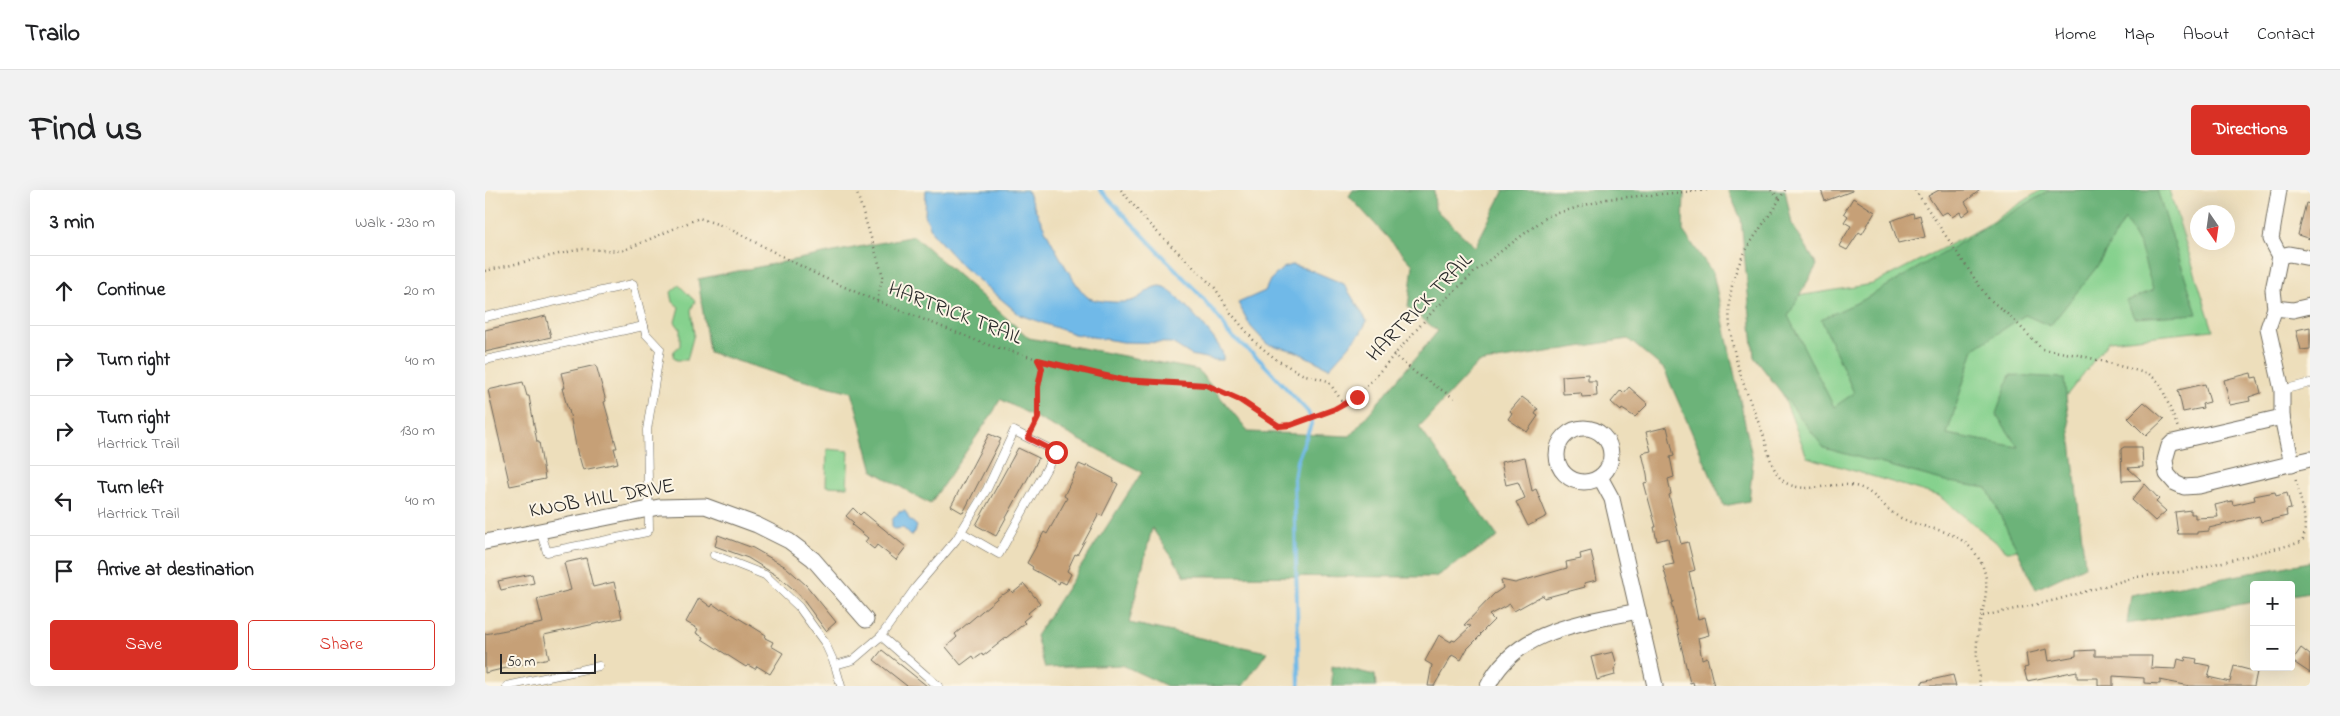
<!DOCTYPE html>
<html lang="en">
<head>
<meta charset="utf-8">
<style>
	:root { --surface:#fff; --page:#f2f2f2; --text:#202124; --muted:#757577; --line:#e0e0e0; --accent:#d93025 }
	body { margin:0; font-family:"Indie Flower",sans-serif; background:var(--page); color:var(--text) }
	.controls { position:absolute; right:15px; bottom:15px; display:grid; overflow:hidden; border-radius:5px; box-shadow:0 5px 20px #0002 }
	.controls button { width:45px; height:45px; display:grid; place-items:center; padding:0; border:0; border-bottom:1px solid var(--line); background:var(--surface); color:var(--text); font:25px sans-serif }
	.compass { position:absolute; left:1705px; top:15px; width:45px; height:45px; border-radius:50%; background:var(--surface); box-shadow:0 5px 20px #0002; rotate:167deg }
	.scale { position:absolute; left:15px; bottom:12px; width:96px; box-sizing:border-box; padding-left:5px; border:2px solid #2b2b2b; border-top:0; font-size:14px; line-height:18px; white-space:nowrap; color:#2b2b2b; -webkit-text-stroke:4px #fcf5e5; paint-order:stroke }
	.stop { position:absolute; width:15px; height:15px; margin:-11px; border:4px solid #d93025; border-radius:50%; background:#fff }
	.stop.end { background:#d93025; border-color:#fff; box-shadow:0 1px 5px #0008 }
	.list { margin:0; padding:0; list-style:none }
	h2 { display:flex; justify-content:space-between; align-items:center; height:65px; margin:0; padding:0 20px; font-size:21px }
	h2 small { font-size:16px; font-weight:400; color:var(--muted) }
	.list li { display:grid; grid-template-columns:32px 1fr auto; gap:15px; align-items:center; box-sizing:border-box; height:70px; padding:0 20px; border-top:1px solid var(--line) }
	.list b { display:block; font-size:19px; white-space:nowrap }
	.list p { margin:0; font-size:16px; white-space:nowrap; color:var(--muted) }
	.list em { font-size:16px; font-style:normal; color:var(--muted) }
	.actions { display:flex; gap:10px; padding:15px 20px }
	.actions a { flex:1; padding:11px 0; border:1px solid var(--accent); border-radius:5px; text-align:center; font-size:18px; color:var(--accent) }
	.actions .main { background:var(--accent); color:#fff }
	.icon { flex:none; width:28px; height:28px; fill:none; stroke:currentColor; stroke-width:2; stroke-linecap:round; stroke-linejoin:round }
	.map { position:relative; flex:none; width:1825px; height:496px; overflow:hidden; border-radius:5px }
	header { display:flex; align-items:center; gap:30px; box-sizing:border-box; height:70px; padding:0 25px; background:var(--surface); border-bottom:1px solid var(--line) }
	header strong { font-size:24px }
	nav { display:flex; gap:28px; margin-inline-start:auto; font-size:18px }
	.intro { display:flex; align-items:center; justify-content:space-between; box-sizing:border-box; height:120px; padding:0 30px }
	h1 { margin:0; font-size:35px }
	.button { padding:12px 22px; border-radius:5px; background:var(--accent); color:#fff; font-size:18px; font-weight:700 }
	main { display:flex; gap:30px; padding:0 30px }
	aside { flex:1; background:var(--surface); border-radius:5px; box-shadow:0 5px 20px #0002 }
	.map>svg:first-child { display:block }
	.green { fill:#86d18e; stroke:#587e5c }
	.forest { fill:#6cb379; stroke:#4c6f52 }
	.water { fill:#6fb9e8; stroke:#4d728a }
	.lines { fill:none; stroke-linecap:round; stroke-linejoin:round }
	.stream { stroke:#6fb9e8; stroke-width:4 }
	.building { fill:#c6a077 }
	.lane-casing { stroke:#6f6a5d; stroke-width:9 }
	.street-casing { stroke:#6f6a5d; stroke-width:17 }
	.path { stroke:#6f6a5d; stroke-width:2.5; stroke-dasharray:1 4; stroke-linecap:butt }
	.lane { stroke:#fff; stroke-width:8 }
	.street { stroke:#fff; stroke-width:15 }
	.route { stroke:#d93025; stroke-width:6 }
	.labels { text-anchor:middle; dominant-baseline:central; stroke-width:4; stroke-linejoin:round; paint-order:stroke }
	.street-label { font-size:21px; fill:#2b2b2b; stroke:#fcf5e5 }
</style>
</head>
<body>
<header>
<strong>Trailo</strong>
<nav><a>Home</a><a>Map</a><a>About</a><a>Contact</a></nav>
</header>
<div class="intro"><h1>Find us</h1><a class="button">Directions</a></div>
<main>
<aside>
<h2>3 min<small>Walk · 230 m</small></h2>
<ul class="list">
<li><svg class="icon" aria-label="ahead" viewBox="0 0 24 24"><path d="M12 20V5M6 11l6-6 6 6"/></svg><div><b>Continue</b></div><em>20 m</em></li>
<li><svg class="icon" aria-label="right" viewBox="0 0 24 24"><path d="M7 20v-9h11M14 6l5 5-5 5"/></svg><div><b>Turn right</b></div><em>40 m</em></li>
<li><svg class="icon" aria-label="right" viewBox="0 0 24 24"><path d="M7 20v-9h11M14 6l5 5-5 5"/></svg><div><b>Turn right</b><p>Hartrick Trail</p></div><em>130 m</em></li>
<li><svg class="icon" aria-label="left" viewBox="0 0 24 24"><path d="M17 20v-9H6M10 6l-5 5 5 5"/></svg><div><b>Turn left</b><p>Hartrick Trail</p></div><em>40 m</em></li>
<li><svg class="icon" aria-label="arrive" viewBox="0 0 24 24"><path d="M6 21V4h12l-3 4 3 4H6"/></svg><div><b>Arrive at destination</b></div></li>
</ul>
<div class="actions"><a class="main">Save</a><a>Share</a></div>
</aside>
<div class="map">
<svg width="1825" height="496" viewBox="0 0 1825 496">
	<rect width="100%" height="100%" fill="#fcf5e5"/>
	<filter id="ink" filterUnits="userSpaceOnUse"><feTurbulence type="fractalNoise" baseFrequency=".02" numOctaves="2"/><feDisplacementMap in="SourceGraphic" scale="10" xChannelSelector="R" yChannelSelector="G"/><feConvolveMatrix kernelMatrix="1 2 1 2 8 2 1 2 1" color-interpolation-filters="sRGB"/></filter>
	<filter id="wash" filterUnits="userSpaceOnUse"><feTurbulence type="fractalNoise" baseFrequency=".0096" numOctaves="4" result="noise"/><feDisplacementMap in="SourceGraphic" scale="20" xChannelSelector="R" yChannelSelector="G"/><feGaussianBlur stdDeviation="1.12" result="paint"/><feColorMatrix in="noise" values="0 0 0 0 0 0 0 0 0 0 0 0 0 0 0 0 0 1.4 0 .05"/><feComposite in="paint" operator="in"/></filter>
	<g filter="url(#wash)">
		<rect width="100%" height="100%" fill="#eddebb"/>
		<g class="green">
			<polygon points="1556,0 1684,0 1728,140 1624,151 1578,210 1597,354 1522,361 1454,306 1322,267 1263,114 1388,94 1499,37"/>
			<polygon points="194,95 210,111 206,120 209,144 202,170 191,170 188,166 189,161 195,156 195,139 190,132 194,117 188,112 186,102"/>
			<polygon points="342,259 364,261 362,297 341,296"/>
		</g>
		<g class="forest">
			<polygon points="868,0 949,0 950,19 990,57 1019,0 1199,0 1198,41 1228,83 1268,271 1264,311 1239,316 1179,179 1143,149 993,173 934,237 1013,347 950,387 700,386 667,338 644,433 782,462 758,496 682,496 637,475 560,478 551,446 657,282 515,209 509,221 445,314 388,281 367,202 299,186 224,162 213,89 429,46 544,148 713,180 764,242 865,246 953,141 923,118 928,75 864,6"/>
			<polygon points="1243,0 1300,0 1307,34 1332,75 1303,126 1349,217 1369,203 1336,129 1378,110 1565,0 1672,0 1712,124 1649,128 1642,111 1668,100 1655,56 1640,29 1611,78 1565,136 1540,125 1489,159 1462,244 1533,257 1511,224 1525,185 1579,188 1600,376 1551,399 1502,298 1464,292 1339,258 1269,167 1256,29"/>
			<polygon points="1825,372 1825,402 1806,405 1806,395 1769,395 1769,412 1642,434 1646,405"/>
			<polygon points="847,475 890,485 891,496 847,496"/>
		</g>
		<g class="water">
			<path d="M441 0H542C548 18 590 101 604 108 613 112 641 114 649 110 659 106 664 96 676 96 687 97 733 150 737 162 738 165 738 167 738 170H730L706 165 687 153 638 152 589 144 535 125 478 77 448 44 440 25Z"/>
			<polygon points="807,75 823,79 859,94 882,131 875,144 844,178 810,161 782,154 766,137 753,113 780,101 785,90 798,78"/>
			<polygon points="420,321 424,329 432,336 430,342 426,346 418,338 409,339 407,337 407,330 414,322"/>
		</g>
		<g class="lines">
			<polyline class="stream" points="615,0 714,104 738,133 743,143 775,170 823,222 827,232 812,271 809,289 814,496"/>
		</g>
		<g id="blocks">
			<g class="building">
				<polygon points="1336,0 1367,0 1367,1 1340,11"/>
				<polygon points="1454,0 1495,0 1480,12 1485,20 1477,26 1475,22 1467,27 1462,22 1456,25 1443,6"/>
				<polygon points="1368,8 1390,22 1377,44 1374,42 1362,60 1354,56 1366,36 1359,32 1363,26 1359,23"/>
				<polygon points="1821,13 1825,14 1825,49 1813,45"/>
				<polygon points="1428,23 1429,27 1435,25 1440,47 1413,53 1406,31"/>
				<polygon points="61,126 66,147 0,162 0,140"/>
				<polygon points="1825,137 1825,159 1816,160 1811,140"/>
				<polygon points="111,175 121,211 119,212 132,258 129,258 133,273 98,280 94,266 93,266 84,220 83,220 77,198 80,198 76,183"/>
				<polygon points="1766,183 1767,188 1772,187 1776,203 1764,207 1765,211 1745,215 1739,190"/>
				<polygon points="1103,184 1103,191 1111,191 1112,206 1097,207 1096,203 1078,204 1077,186"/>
				<polygon points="38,192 42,206 44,206 52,252 54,252 60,289 25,296 3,200"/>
				<polygon points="1720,194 1725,212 1717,214 1718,218 1698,222 1693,200"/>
				<polygon points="1144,197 1163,214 1150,227 1137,219 1136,221 1126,212 1136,200 1139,203"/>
				<polygon points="1037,207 1053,219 1050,224 1053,226 1042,242 1023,229 1027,223 1025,221"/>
				<polygon points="1659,212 1679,229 1661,246 1643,228"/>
				<polygon points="1182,237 1189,266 1185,267 1189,287 1183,289 1186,304 1184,305 1196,354 1203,352 1210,380 1204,382 1210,409 1209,409 1213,429 1220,427 1224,445 1213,448 1217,469 1222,467 1229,496 1209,496 1208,492 1205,493 1186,413 1188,412 1178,376 1189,374 1183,348 1172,351 1169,337 1171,337 1159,293 1163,292 1162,284 1157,263 1166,261 1161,242"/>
				<polygon points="504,244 516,249 478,323 466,316"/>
				<polygon points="1639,257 1657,257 1658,277 1643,278 1656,290 1637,291 1636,259"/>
				<polygon points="533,258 554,268 511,346 491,335"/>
				<polygon points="1040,267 1047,301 1051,299 1062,326 1043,336 1031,312 1040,308 1033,292 1021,295 1016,272"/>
				<polygon points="594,274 601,277 602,275 629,289 628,291 633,294 617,326 614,324 592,365 590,364 582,381 586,384 581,394 575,391 574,394 547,379 548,377 542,373 559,342 562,344 582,308 579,306"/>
				<polygon points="1660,294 1674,309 1671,312 1681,321 1670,331 1647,310"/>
				<polygon points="1790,302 1791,306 1802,303 1806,319 1801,320 1802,326 1776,332 1774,326 1724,338 1724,341 1712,342 1712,344 1693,344 1690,322 1706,320 1706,324 1710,324 1710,328 1733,327 1730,315 1747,311 1748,315 1770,310 1769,306"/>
				<polygon points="368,318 375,325 378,322 421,357 411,370 392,355 389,359 380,352 383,348 367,335 369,333 361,326"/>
				<polygon points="233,345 268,358 301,377 321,395 351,432 341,441 313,403 294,387 263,368 230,356"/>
				<polygon points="1106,361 1112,390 1099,393 1100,397 1059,408 1058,405 1029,421 1025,414 1004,425 1009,430 995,444 996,445 982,459 976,470 967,465 949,496 943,496 947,475 940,471 954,445 966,452 967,450 970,451 986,436 979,435 1009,404 1018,398 1016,390 1030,393 1082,378 1081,372 1096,369 1095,364"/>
				<polygon points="101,368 108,397 129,392 137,428 59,445 64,468 0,483 0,444 58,433 52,409 86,400 79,373"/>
				<polygon points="47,384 49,393 16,400 13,391"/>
				<polygon points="539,394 555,413 543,423 545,425 538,431 540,433 498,466 497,464 490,469 488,466 476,475 461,457 472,447 470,444 517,404 518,405 525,400 528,403"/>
				<polygon points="214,408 226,417 228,414 235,419 237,418 281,445 280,448 288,452 286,456 298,463 285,484 272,476 270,479 263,475 261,477 217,449 218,447 211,443 213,439 201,432"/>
				<polygon points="1816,458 1825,465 1825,483 1807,471"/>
				<polygon points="1562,459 1564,471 1591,466 1591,461 1610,460 1610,466 1667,466 1666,478 1691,479 1693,469 1700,471 1701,467 1712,469 1711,473 1726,476 1723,487 1745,492 1749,476 1772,482 1769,496 1705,496 1675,490 1675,494 1659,493 1659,488 1628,486 1628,496 1613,496 1613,488 1592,488 1592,481 1542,491 1539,478 1543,477 1541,464"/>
				<polygon points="397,460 442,496 422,496 389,470"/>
				<polygon points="1128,462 1132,475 1129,479 1130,485 1112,490 1106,467"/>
				<polygon points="1468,485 1471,496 1437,496 1437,492"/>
			</g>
		</g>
	</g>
	<g filter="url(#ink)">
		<use href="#blocks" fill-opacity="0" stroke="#6f6a5d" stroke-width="1"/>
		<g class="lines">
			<defs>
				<g id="lane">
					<polyline points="0,127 148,94 161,144 175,159 162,240 164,339 162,342 62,362 55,340"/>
					<polyline points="0,170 159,136"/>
					<polyline points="1797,200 1825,193"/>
					<polyline points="229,365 280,385 314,417 340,453 350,475"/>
					<polyline points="396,446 431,397 471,350 502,299 529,241 571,262 514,364 476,342"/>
					<polyline points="22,496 114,476"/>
					<polyline points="356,496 350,475 368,470 396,446 453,496"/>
				</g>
				<g id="street">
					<polyline points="1794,0 1786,49 1795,66"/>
					<polyline points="1795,66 1788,100 1790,118 1783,138 1797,200 1797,227 1807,274"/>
					<polyline points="1795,66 1804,64 1825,68"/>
					<polyline points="1790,118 1808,120 1825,116"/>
					<polyline points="1797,227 1688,252 1684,256 1680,270 1682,284 1690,293 1699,297 1714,296 1825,269"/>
					<circle cx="1099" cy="265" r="27"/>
					<polyline points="1115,287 1127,309 1170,496"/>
					<polyline points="0,352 174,317 220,316 272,335 304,351 328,369 381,430"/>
					<path d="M1003 496C1031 439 1097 433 1153 421"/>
				</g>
			</defs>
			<use href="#lane" class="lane-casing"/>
			<use href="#street" class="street-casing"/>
			<g class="path">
				<polyline points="371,0 398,86 392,111"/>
				<polyline points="636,0 663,33 730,98 746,123 771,153 792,170 817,184 843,191 859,214"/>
				<polyline points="1286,0 1295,9"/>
				<path d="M1300 0C1288 22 1271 42 1259 64 1227 121 1254 185 1277 241 1283 257 1286 286 1303 294 1325 304 1348 291 1370 296 1390 300 1399 320 1416 328 1443 341 1470 337 1490 363 1511 391 1497 414 1493 443 1490 460 1493 479 1495 496"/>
				<polyline points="1430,0 1502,107 1527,128 1557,159 1598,166 1664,184 1675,193 1693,238"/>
				<polyline points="0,81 96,59 137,61 214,28 241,37 335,86 382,107 500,154 598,182 638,190 721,195 755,210 794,236 806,235 850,219 872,207 949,120 995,77 1063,26 1121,9 1222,0"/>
				<polyline points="908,164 932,184 969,208"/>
				<polyline points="548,239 553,228 553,197 557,178 553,170"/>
				<path d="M1498 426 1571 410 1651 387 1702 381 1817 352C1825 334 1814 306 1810 287"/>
			</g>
			<use href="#lane" class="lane"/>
			<use href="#street" class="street"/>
		</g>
	</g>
	<g class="lines" filter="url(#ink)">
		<polyline class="route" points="571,262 543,248 553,228 553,197 557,178 553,170 638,190 721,195 755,210 794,236 806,235 850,219 872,207"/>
	</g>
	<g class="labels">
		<g class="street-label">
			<text transform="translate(935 118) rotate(-46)">HARTRICK TRAIL</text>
			<text transform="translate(470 124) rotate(21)">HARTRICK TRAIL</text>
			<text transform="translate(117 309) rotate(-10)">KNOB HILL DRIVE</text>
		</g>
	</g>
</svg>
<div class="controls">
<button>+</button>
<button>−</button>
</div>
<svg class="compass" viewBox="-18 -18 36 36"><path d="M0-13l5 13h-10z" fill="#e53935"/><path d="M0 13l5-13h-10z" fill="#757577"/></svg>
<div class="scale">50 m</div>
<div class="stop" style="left:571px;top:262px"></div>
<div class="stop end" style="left:872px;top:207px"></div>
</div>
</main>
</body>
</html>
